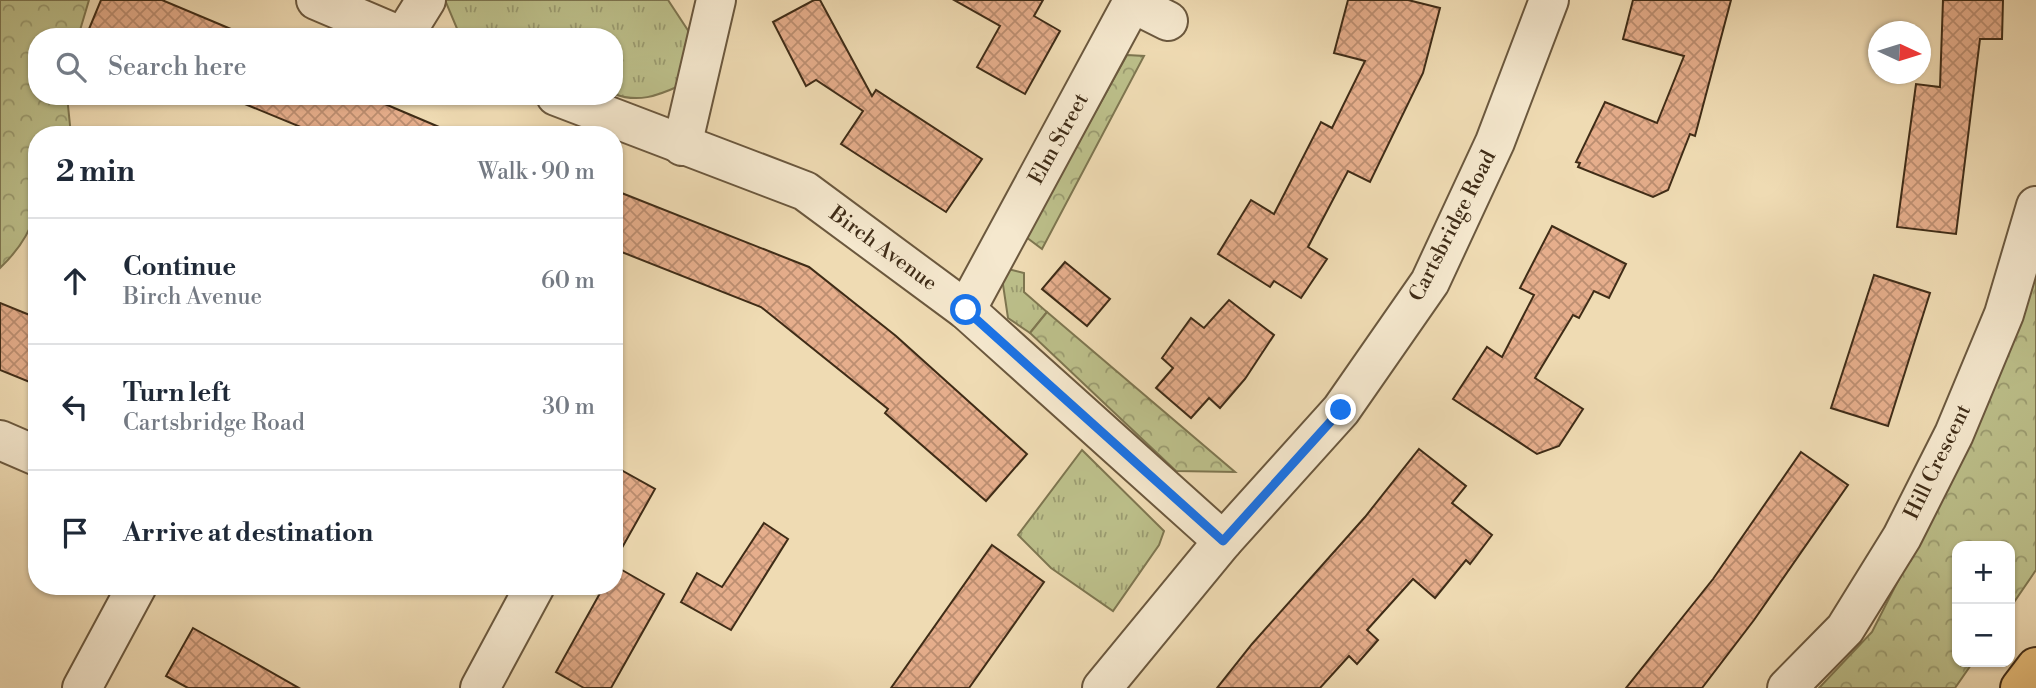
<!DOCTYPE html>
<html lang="en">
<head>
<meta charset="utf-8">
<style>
	:root { --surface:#fff; --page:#f6f6f7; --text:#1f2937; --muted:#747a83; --line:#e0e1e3 }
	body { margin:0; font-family:"Libre Bodoni",serif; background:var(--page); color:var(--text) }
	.controls { position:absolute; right:21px; bottom:21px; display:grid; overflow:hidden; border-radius:14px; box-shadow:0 2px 5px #0004 }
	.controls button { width:63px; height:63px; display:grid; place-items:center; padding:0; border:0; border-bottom:2px solid var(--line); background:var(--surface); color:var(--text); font:35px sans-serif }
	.compass { position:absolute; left:1868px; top:21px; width:63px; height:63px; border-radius:50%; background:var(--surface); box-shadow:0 2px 5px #0004; rotate:94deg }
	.stop { position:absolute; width:21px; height:21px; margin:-16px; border:5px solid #1a73e8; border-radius:50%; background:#fff }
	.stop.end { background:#1a73e8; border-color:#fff; box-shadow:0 2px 7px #0008 }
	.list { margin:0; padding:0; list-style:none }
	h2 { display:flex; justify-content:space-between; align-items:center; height:91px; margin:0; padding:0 28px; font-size:30px }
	h2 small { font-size:23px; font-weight:400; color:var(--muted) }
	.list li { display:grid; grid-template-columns:46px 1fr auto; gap:21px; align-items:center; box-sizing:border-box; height:126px; padding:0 28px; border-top:2px solid var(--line) }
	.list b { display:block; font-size:26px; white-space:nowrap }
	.list p { margin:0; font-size:23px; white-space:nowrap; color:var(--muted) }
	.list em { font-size:23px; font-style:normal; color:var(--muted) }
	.icon { flex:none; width:38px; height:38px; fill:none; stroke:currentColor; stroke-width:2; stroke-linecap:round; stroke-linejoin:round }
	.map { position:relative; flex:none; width:2036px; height:688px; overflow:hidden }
	.search { position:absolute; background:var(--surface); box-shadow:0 2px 5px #0004; left:28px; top:28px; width:595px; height:77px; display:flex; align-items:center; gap:18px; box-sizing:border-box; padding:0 24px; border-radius:28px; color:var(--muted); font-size:26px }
	.panel { position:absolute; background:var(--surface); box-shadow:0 2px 5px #0004; left:28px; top:126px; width:595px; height:469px; border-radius:28px }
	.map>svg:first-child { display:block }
	.grass { fill:url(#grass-tufts); stroke:#7e7650; stroke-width:2 }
	.forest { fill:url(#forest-crowns); stroke:#7e7650; stroke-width:2 }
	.building { fill:url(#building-cross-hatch); stroke:#3f2c17; stroke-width:2 }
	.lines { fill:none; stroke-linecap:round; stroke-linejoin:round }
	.minor-casing { stroke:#6b583e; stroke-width:42 }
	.tertiary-casing { stroke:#6b583e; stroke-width:42 }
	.primary-casing { stroke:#3f2c17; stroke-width:42 }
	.minor { stroke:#f5e8ce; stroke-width:38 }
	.tertiary { stroke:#f5e8ce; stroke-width:38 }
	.primary { stroke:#e8be7a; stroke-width:38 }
	.route { stroke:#1a73e8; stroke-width:9 }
	.labels { text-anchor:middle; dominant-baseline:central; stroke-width:5; stroke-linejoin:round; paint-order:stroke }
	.street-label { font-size:21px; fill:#3f2c17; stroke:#f5e8ce }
</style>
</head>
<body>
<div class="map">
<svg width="2036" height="688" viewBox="0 0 2036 688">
	<defs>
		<pattern id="grass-tufts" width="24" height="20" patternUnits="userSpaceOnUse" patternTransform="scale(1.75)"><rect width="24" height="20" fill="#bcbf8a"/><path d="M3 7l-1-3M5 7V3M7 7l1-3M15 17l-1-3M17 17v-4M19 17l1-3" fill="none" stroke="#9a9b70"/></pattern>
		<pattern id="forest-crowns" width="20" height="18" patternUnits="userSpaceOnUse" patternTransform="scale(1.75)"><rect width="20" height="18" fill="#bcbf8a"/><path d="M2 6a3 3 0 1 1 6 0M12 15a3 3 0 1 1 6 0" fill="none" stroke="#9a9b70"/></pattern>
		<pattern id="building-cross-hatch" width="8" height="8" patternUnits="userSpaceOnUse" patternTransform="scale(1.75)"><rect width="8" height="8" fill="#e6ae8c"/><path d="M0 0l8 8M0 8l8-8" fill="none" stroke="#bc8e71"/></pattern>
	</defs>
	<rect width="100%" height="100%" fill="#efdbb3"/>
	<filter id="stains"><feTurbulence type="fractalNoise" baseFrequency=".00286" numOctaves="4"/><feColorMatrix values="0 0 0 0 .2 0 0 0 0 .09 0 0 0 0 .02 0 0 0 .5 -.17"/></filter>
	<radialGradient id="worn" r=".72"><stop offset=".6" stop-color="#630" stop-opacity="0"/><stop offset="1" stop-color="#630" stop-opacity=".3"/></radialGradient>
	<g class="grass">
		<path d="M445 0H668L691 35 679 86C657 96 638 103 614 94V37H471L458 31Z"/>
		<polygon points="1008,269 1024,273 1024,292 1047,312 1030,333 1008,318 1002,278"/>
		<polygon points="1082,450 1164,531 1159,545 1113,611 1051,568 1018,535"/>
	</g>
	<g class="forest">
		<path d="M0 0H89L78 37H37V96H67L71 135H37C37 194 47 223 0 268Z"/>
		<polygon points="1127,55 1144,56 1042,249 1026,237"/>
		<polygon points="2036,257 2036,570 2010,608 2010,546 1957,546 1957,662 1973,662 1955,688 1819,688 1872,632 1930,518"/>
		<polygon points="1047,312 1235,472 1176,471 1030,333"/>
	</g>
	<g class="building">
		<polygon points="101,0 162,0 250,37 109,37 89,29"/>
		<polygon points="814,0 820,0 872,96 876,90 982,159 946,212 841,144 863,111 816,80 806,86 773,22"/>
		<polygon points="954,0 1043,0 1034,16 1060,31 1025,94 977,67 1000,26"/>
		<polygon points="1348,0 1408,0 1440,8 1423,73 1370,182 1348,171 1308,247 1327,259 1301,298 1274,281 1270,287 1218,254 1251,200 1274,214 1321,122 1332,128 1365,61 1334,53"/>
		<polygon points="1633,0 1731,0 1695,136 1690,134 1668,190 1653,197 1578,167 1580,163 1576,162 1605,102 1657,123 1684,56 1623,39"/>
		<polygon points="1943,0 2003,0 2002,39 1980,39 1956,234 1897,227 1916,84 1940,87"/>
		<polygon points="366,96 458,135 320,135 228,97"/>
		<polygon points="614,190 809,267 896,336 1027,454 986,501 885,413 888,409 761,307 614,249"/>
		<polygon points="1552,226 1626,264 1609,298 1594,291 1579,318 1573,315 1535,378 1583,409 1559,446 1537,454 1453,399 1487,347 1502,357 1534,295 1520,288"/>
		<polygon points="1065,262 1110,299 1087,326 1042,289"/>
		<polygon points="1874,275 1930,293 1888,426 1831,408"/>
		<polygon points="1229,300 1274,335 1245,379 1220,408 1209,398 1191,418 1156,388 1173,368 1162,358 1191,318 1204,328"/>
		<polygon points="0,303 37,318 37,385 0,370"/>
		<polygon points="1419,449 1466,486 1452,503 1492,535 1470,564 1466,560 1435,598 1413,579 1367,630 1378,640 1357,664 1349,656 1320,688 1217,688 1252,644 1365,517"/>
		<polygon points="1801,452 1848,485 1754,620 1702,688 1626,688 1713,579"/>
		<polygon points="614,466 655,489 614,562"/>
		<polygon points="764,523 788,539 731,630 681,602 697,573 722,587"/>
		<polygon points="992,545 1044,582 969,688 891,688"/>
		<polygon points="615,566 664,594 611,688 584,688 556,672 604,586 614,586"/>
		<polygon points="193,628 234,651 299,688 188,688 166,676"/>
	</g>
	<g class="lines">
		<defs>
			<g id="minor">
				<polyline points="316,0 403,37"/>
				<polyline points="403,37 426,0"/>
				<polyline points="556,96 805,191 966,310 1223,541"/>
				<polyline points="682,146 716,0"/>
				<polyline points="966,310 1132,3 1168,21"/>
				<polyline points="0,440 37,456"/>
				<polyline points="82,688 137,586"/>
				<polyline points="480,688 535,586"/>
				<polyline points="1787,688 1845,629 1902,537 1954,434 2004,314 2036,206"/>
			</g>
			<polyline id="tertiary" points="1102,688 1223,541 1341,410 1430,282 1495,142 1549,0"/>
			<polyline id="primary" points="2020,688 2036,667"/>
		</defs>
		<use href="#minor" class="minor-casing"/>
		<use href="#tertiary" class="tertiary-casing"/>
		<use href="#primary" class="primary-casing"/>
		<use href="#minor" class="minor"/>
		<use href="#tertiary" class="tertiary"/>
		<use href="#primary" class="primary"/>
	</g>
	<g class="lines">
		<polyline class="route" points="966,310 1223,541 1341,410"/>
	</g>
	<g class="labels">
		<g class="street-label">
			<text transform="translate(1059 139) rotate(-61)">Elm Street</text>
			<text transform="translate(1453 226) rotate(-63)">Cartsbridge Road</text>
			<text transform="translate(883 249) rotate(36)">Birch Avenue</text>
			<text transform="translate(1938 462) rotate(-64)">Hill Crescent</text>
		</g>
	</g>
	<rect width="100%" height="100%" filter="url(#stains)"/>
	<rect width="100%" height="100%" fill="url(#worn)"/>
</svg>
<div class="controls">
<button>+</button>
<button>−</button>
</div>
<svg class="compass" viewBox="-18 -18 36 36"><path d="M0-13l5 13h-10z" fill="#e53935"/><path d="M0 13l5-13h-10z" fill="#747a83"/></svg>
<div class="stop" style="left:966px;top:310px"></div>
<div class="stop end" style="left:1341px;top:410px"></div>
<div class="search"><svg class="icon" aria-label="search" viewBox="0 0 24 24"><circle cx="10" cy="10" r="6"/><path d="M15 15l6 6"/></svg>Search here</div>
<section class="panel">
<h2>2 min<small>Walk · 90 m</small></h2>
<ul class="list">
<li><svg class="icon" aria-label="ahead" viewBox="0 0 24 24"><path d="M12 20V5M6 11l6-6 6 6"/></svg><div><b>Continue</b><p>Birch Avenue</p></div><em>60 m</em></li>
<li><svg class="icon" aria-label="left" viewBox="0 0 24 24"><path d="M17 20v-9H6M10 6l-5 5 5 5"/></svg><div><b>Turn left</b><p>Cartsbridge Road</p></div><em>30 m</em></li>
<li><svg class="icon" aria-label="arrive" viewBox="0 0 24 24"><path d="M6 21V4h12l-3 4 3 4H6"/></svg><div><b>Arrive at destination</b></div></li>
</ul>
</section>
</div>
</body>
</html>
